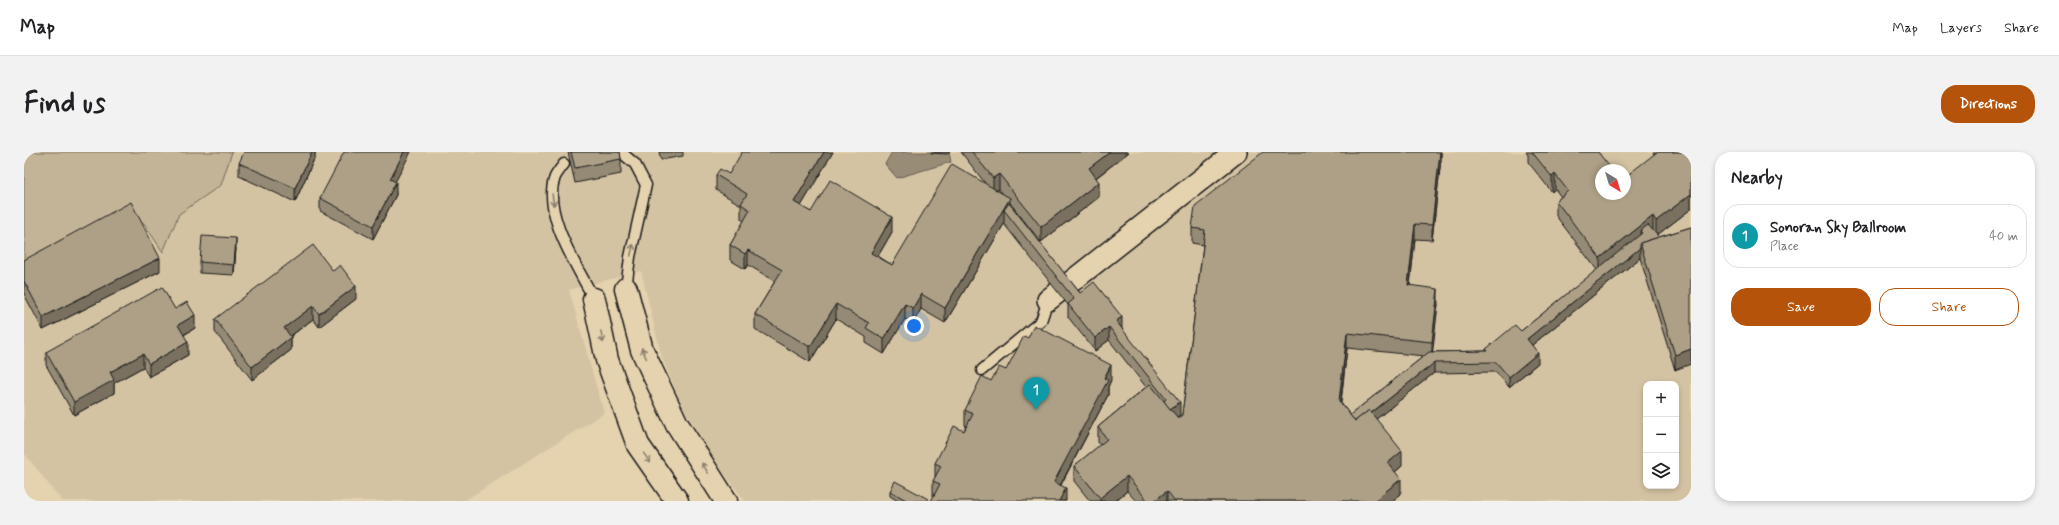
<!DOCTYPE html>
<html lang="en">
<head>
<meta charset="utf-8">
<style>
	:root { --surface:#fff; --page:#f2f2f2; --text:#202124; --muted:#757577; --line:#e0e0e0; --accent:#b45309 }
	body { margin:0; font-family:Mynerve,sans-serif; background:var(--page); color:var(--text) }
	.controls { position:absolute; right:12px; bottom:12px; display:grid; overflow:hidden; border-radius:8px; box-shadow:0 2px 6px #0003 }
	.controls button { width:36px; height:36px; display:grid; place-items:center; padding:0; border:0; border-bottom:1px solid var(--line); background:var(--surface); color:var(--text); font:20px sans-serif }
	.compass { position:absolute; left:1571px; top:12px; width:36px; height:36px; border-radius:50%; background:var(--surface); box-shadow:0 2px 6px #0003; rotate:142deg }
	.you { position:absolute; left:890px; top:174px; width:14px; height:14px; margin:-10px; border:3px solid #fff; border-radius:50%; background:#1a73e8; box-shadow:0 0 0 6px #1a73e833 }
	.badge { display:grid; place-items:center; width:26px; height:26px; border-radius:50%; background:var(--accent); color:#fff; font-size:13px; font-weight:700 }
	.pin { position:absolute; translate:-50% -33px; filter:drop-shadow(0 1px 2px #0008) }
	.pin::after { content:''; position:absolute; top:21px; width:14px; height:12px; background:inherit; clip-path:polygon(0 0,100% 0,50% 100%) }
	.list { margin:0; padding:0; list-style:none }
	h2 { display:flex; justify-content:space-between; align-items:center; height:52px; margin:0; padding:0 16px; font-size:17px }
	h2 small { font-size:13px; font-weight:400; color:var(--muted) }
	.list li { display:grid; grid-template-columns:26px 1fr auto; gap:12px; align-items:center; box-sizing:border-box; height:64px; margin:0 8px 8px; padding:0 8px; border:1px solid var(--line); border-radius:16px }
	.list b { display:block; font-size:15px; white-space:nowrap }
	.list p { margin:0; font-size:13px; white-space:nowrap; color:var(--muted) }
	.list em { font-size:13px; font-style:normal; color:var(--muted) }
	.actions { display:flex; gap:8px; padding:12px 16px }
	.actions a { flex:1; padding:9px 0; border:1px solid var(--accent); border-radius:16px; text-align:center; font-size:14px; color:var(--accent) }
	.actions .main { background:var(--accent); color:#fff }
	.icon { flex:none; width:22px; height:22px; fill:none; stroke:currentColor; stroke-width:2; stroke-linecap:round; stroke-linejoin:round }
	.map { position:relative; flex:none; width:1667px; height:349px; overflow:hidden; border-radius:16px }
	header { display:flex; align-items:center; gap:24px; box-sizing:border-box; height:56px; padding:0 20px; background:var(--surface); border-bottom:1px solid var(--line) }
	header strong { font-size:19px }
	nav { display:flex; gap:22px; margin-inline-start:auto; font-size:14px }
	.intro { display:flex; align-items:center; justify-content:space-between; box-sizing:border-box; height:96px; padding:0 24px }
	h1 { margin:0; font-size:28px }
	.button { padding:10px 18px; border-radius:16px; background:var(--accent); color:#fff; font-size:14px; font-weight:700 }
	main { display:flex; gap:24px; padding:0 24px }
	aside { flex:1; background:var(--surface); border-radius:16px; box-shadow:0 2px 6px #0003 }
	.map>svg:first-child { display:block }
	.built { fill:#d4c3a3; fill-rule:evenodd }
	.green { fill:#c4b497; stroke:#70685a }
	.water { fill:#988c77; stroke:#665f53 }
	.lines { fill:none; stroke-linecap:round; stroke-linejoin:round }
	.lane-casing { stroke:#1c1c1c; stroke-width:13 }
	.street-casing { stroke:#1c1c1c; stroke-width:24 }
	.secondary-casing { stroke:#1c1c1c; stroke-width:25 }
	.lane { stroke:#e5d2af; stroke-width:10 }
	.street { stroke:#e5d2af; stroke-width:21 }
	.secondary { stroke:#e5d2af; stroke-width:22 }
	.wall { fill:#958a74; stroke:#1c1c1c; fill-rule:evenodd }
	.shaded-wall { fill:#79705e; stroke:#1c1c1c }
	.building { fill:#ada087; stroke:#1c1c1c }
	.oneway { stroke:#8b806d }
</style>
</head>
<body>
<header>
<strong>Map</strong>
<nav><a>Map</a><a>Layers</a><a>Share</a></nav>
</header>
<div class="intro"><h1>Find us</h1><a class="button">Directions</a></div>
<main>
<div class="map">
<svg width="1667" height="349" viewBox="0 0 1667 349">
	<rect width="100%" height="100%" fill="#e5d2af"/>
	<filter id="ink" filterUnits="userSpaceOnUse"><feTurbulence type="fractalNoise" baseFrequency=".025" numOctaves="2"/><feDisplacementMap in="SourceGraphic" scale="8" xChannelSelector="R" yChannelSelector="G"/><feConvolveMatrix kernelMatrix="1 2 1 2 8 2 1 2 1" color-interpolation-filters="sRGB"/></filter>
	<g filter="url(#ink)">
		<path class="built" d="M189 0H1667V349H721L692 311 660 258 638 206 617 119 545 138 580 261 440 349H38L0 301V117ZM1577 18H1601V42H1577ZM1622 232H1652V334H1622Z"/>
		<polygon class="green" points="0,0 208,0 197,33 155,62 139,100 119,70 80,71 0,112"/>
		<polygon class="water" points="868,0 925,0 927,10 873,26 861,12"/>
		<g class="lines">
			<defs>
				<g id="lane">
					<polyline points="598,1 611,12 622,33 606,105 602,137"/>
					<path d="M540 12C537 16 533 21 531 25 517 60 554 116 570 147"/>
					<polyline points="958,218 1017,169 1024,148"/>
				</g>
				<polyline id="street" points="1024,148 1212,0"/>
				<g id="secondary">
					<polyline points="602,137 618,198 653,272 702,349"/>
					<polyline points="570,147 583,208 614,293 653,349"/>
				</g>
			</defs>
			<use href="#lane" class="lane-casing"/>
			<use href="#street" class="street-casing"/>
			<use href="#secondary" class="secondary-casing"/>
			<use href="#lane" class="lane"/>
			<use href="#street" class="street"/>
			<use href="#secondary" class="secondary"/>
		</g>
		<g class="wall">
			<polygon points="291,0 291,5 271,50 215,24 215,11"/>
			<polygon points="544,0 596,0 597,7 597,22 551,31"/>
			<polygon points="635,0 659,0 659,4 637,8"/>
			<path d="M809 0 777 54 787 60 868 80 854 104 868 113 961 31 937 0H1105L1072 26 1075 45 1017 90 986 51V53L1056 141 1098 177 1156 263 1153 265 1154 266 1158 263 1179 93 1168 91V76L1417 0V7L1408 88 1391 87 1386 134 1414 152 1408 200 1462 199V197L1497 179 1573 118 1532 64V49L1537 45 1531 37 1528 40 1504 10V3L1502 0H1574L1601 42 1630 2 1629 0H1667V57L1633 83 1635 85 1667 75 1651 218 1616 106 1508 193 1514 211 1485 235 1472 220 1410 221 1352 267 1378 314 1371 320 1377 342 1368 349H1112L1103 339 1091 349H1066L1050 329V314L1076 293 1074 290V275L1122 235 1085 188 1071 199 1044 165V153L980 72 921 171 897 157 889 171 881 167 860 202 842 191V185L812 167 786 210 731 177V162L751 129 724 113 721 117 706 108V93L720 69 717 67V53L692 38V23L705 22ZM975 37 979 42 973 38ZM1323 196 1400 204 1326 263 1317 251Z"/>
			<polygon points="907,0 926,0 923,2 907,1"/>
			<polygon points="371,30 372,43 349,87 296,59 296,46"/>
			<polygon points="212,96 210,123 176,121 176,110"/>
			<polygon points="0,108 136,119 19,178 0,142"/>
			<polygon points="309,119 332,147 295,175 289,167 267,184 267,198 228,228 191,180 191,167"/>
			<polygon points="151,157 171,176 160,183 164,203 125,225 119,215 90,231 90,241 50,263 22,213 22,200"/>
			<polygon points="982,218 1087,228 1084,235 1084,243 1037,333 1042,349 909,344 909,329 911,326 911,311 940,279 942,274 941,273 941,258 967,229"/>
			<polygon points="866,339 904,349 874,349 866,344"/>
		</g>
		<g class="shaded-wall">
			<polygon points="288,0 291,0 291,5 271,50 271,36"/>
			<polygon points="380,0 387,0 366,40 366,27"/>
			<polygon points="800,0 809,0 770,66 770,50"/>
			<polygon points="1086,0 1105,0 1065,31 1065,16"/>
			<polygon points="1416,0 1417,0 1417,7 1408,88 1408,73"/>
			<polygon points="975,22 975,37 969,41 969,26"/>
			<polygon points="1531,22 1531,37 1528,40 1528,25"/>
			<polygon points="372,30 372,43 349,87 349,74"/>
			<polygon points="1075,30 1075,45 1017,90 1017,75"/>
			<polygon points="1667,42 1667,57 1632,84 1632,69"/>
			<polygon points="986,46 986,61 980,58 980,72 921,171 921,156"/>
			<polygon points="1629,64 1629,79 1618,81 1616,79 1616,89 1576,121 1576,106"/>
			<polygon points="868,65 868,80 847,116 847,101"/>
			<polygon points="1391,72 1391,87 1384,148 1384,133"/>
			<polygon points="212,86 212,96 210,123 210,113"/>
			<polygon points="1616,96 1616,106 1503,197 1503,187"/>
			<polygon points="724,98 724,113 721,117 721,102"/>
			<polygon points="136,106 136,119 19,178 19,165"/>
			<polygon points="332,134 332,147 295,175 295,162"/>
			<polygon points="1414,137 1414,152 1408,205 1408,190"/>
			<polygon points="897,142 897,157 889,171 889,156"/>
			<polygon points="812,152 812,167 786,210 786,195"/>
			<polygon points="881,152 881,167 860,202 860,187"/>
			<polygon points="289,154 289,167 260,189 260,176"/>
			<polygon points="171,163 171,176 154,186 154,173"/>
			<polygon points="1098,165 1098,178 1092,169"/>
			<polygon points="1085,175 1085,188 1071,199 1071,186"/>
			<polygon points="1323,181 1323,196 1315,264 1315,249"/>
			<polygon points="267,185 267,198 228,228 228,215"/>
			<polygon points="164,190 164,203 125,225 125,212"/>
			<polygon points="1667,197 1667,212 1651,218 1651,203"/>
			<polygon points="1514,201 1514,211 1485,235 1485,225"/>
			<polygon points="119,202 119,215 90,231 90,241 50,263 50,250 86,220"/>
			<polygon points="1410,211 1410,221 1331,284 1331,274"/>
			<polygon points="1087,213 1087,228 1084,235 1084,243 1030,345 1030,330"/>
			<polygon points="1156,250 1156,263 1145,271 1145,258"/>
			<polygon points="1378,299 1378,314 1364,326 1364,311"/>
			<polygon points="1103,324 1103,339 1091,349 1076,349 1076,346"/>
			<polygon points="1377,327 1377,342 1368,349 1350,349"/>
			<polygon points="1042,336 1042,349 1035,349"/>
			<polygon points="1143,339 1143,349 1130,349"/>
		</g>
		<g class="building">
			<polygon points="220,0 288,0 271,36 215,11"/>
			<polygon points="320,0 380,0 366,27 372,30 349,74 296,46"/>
			<polygon points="547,0 596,0 597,7 551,16"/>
			<polygon points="718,0 800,0 770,50 787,60 806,28 868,65 847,101 868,113 928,12 986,46 921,156 897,142 889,156 881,152 860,187 842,176 845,171 812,152 786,195 731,162 758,118 724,98 721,102 706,93 726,58 717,52 723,42 692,23 696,17 705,22"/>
			<polygon points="948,0 1086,0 1065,16 1075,30 1017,75 975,22 969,26"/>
			<polygon points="1239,0 1416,0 1408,73 1391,72 1384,133 1414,137 1408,190 1323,181 1315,249 1331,269 1345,258 1378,299 1364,311 1377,327 1350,349 1151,349 1143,339 1130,349 1124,349 1103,324 1076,346 1050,314 1083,287 1074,275 1126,232 1154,266 1158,263 1181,78 1168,76 1171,54"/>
			<polygon points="1508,0 1574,0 1588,18 1577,18 1577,42 1601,42 1601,25 1633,0 1667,0 1667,42 1632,69 1629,64 1576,106 1532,49 1544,39 1531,22 1528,25"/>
			<polygon points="107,50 136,106 19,165 0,129 0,108"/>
			<polygon points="985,51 1056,141 1070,130 1098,165 1092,169 1156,250 1146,257 1140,249 1142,247 1085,175 1071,186 1044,152 1050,147 980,58"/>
			<polygon points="1624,73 1635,85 1616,91 1616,96 1503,187 1514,201 1485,225 1472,210 1410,211 1347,261 1345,258 1331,269 1326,263 1405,200 1464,199 1462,197 1491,173 1497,179 1618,81 1616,79"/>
			<polygon points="1667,75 1667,197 1651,203 1616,91"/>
			<polygon points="178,84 212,86 210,113 176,110"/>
			<polygon points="289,93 309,119 316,113 332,134 295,162 289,154 260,176 267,185 228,215 191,167"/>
			<polygon points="138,135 151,157 163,150 171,163 154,173 164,190 125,212 119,202 86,220 90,228 50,250 22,200"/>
			<polygon points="1010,173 1087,213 1080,226 1084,228 1030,330 1042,336 1035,349 907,349 916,332 909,329 917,314 911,311 930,274 940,279 949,262 941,258 958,224 967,229 975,215 982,218 1000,184 1004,186"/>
			<polygon points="871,329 904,347 904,349 884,349 866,339"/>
		</g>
		<defs><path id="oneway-shaft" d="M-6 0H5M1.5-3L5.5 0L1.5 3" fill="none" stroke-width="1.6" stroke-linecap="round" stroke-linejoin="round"/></defs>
		<g class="oneway">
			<use href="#oneway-shaft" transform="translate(529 48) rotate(82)"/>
			<use href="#oneway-shaft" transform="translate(608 98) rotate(-77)"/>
			<use href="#oneway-shaft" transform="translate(578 185) rotate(78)"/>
			<use href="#oneway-shaft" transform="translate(620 201) rotate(-113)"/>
			<use href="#oneway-shaft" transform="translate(623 306) rotate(55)"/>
			<use href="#oneway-shaft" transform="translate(681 316) rotate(-122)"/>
		</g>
	</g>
</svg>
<div class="controls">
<button>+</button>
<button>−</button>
<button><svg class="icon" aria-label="layers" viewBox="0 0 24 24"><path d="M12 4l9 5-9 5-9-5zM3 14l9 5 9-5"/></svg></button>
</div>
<svg class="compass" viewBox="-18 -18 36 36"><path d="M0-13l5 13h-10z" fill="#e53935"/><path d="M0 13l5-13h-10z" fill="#757577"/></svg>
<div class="you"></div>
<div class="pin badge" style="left:1012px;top:258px;background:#0f9aa8">1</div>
</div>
<aside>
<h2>Nearby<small></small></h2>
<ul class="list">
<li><span class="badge" style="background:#0f9aa8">1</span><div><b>Sonoran Sky Ballroom</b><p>Place</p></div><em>40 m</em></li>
</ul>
<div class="actions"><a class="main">Save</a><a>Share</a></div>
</aside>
</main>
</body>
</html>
